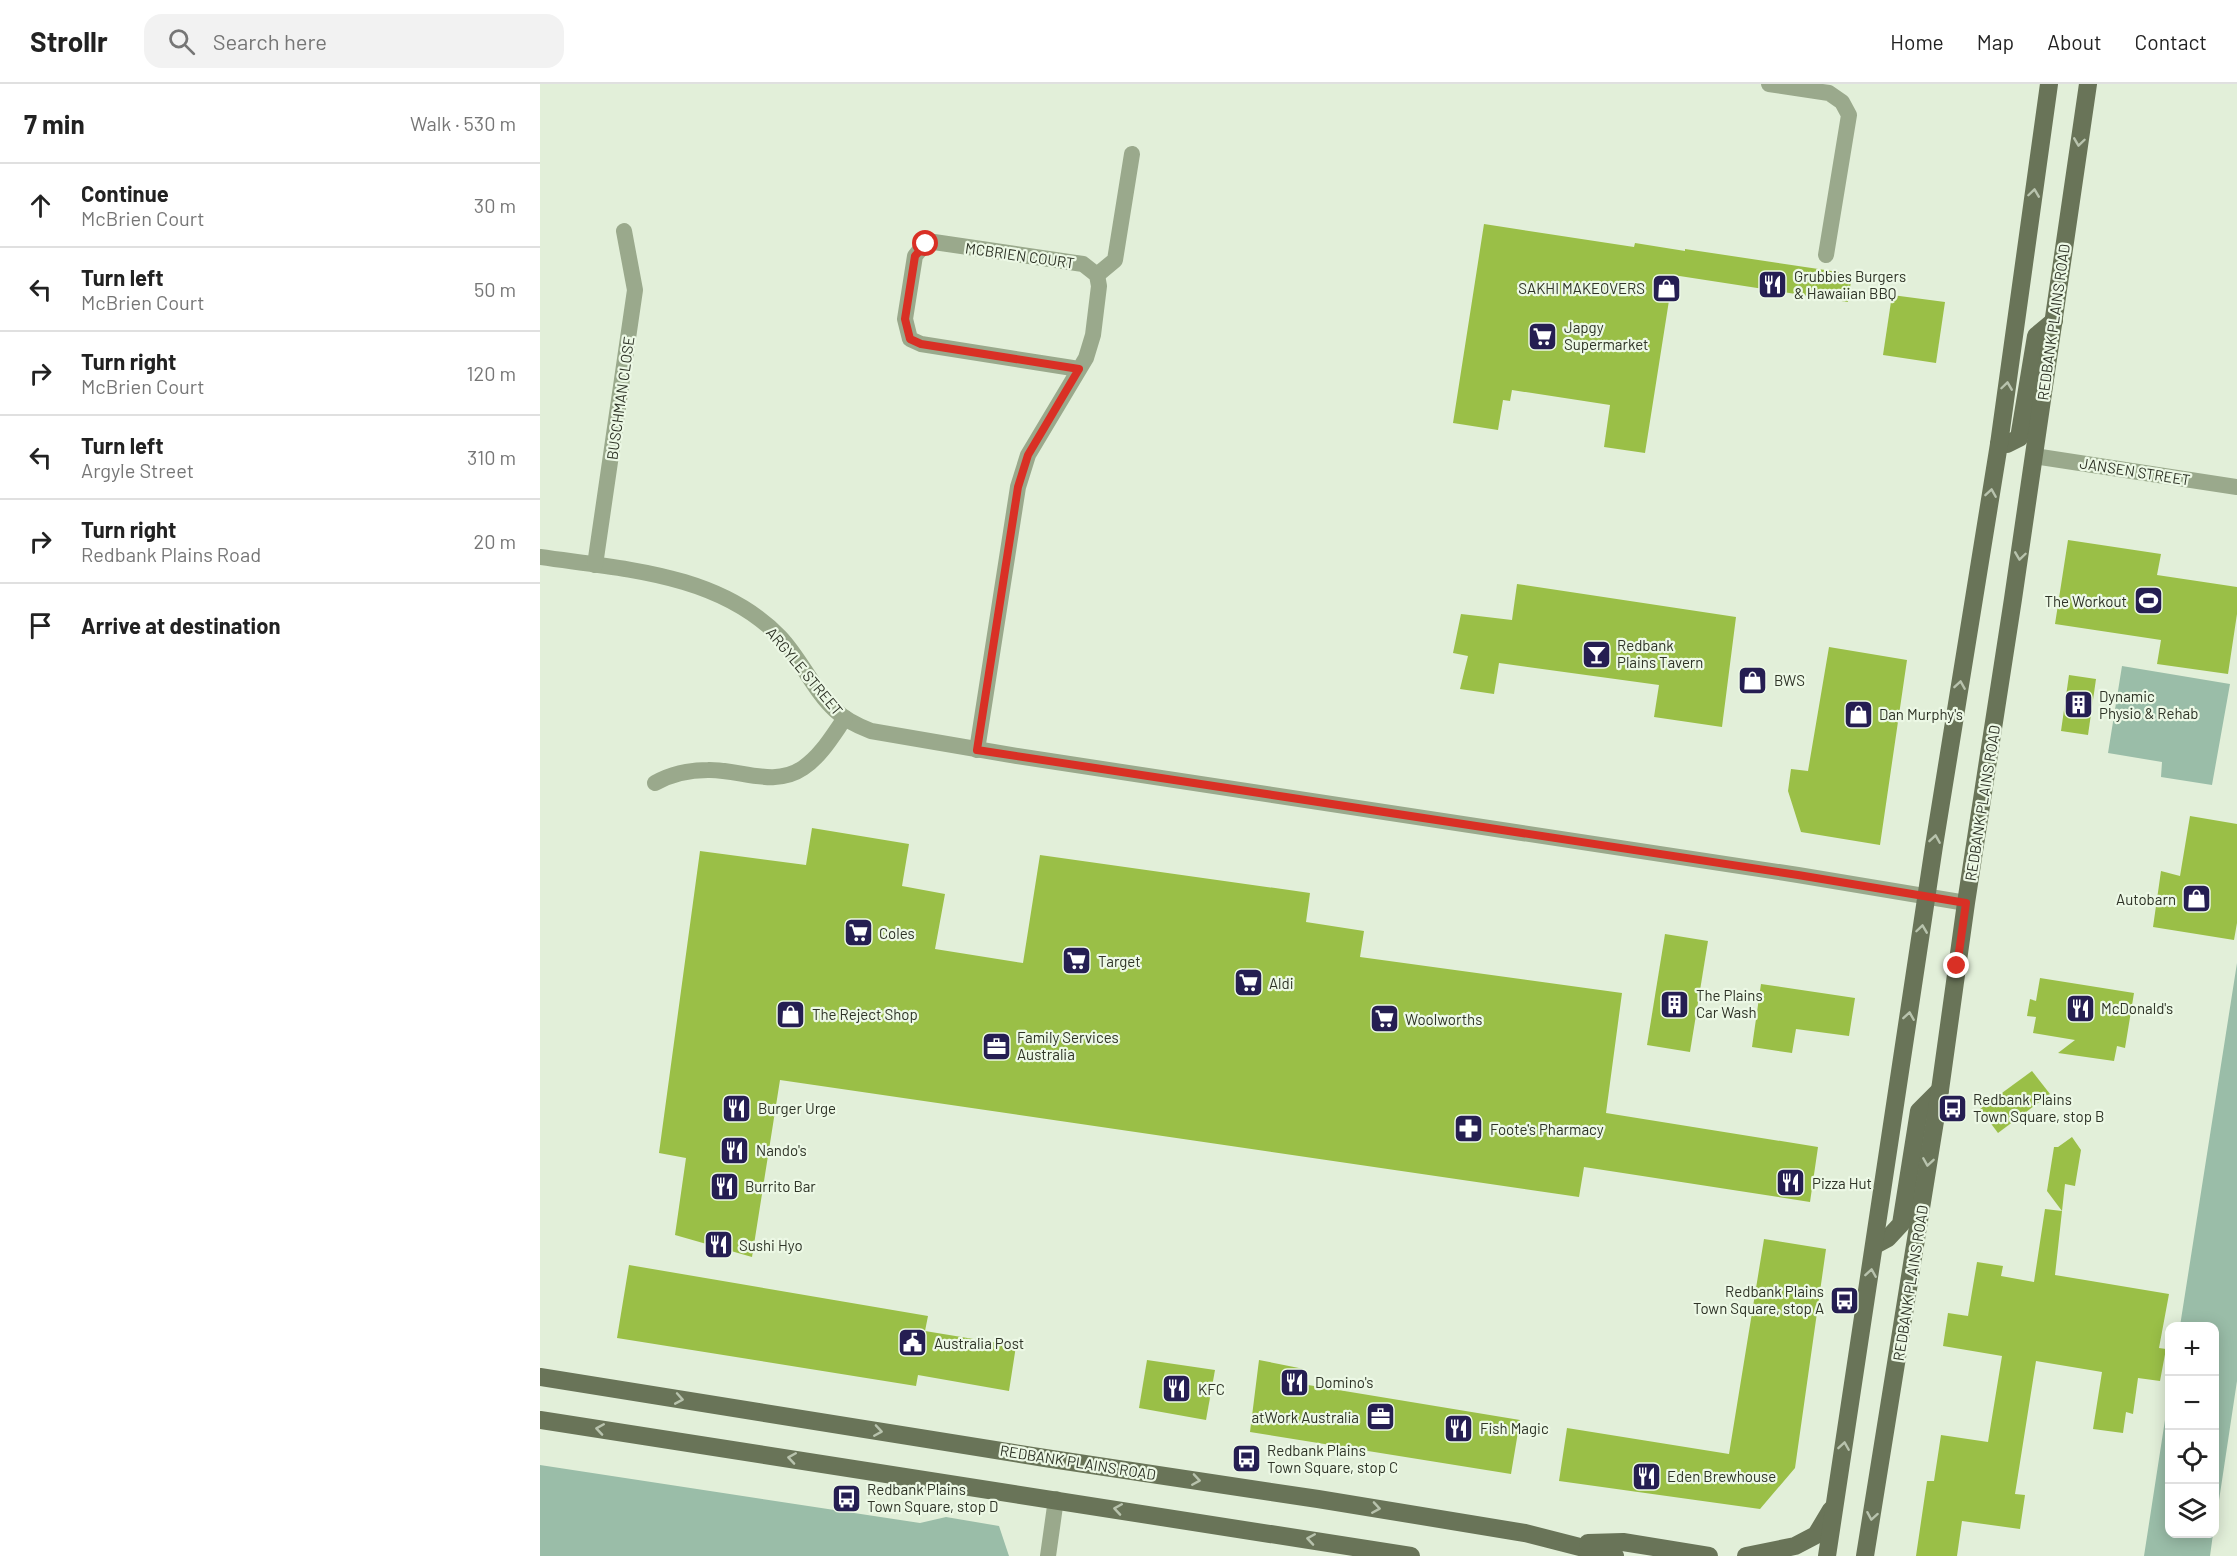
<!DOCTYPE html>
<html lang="en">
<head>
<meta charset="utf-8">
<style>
	:root { --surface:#fff; --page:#f2f2f2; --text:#222; --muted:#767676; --line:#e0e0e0 }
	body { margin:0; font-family:Barlow,sans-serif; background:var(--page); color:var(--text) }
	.controls { position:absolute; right:18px; bottom:18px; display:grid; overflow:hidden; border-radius:12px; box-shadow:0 3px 15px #0003 }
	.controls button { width:54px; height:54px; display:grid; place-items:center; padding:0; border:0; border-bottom:2px solid var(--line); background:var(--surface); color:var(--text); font:30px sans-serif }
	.stop { position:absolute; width:18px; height:18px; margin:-14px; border:4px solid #d93025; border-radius:50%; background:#fff }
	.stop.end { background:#d93025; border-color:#fff; box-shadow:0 2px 6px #0008 }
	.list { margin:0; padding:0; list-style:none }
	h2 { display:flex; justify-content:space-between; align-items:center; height:78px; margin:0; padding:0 24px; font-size:26px }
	h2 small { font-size:20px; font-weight:400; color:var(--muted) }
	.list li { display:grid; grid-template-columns:39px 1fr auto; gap:18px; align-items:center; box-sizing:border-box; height:84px; padding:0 24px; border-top:2px solid var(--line) }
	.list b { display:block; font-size:22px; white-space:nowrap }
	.list p { margin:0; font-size:20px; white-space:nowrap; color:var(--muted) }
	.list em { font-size:20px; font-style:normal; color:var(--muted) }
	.icon { flex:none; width:33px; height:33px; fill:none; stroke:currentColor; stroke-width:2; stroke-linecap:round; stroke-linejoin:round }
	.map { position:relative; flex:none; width:1697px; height:1472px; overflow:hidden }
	header { display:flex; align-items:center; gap:36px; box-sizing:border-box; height:84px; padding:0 30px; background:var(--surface); border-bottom:2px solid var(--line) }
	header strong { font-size:28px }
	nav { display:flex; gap:33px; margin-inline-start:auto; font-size:21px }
	.search { width:420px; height:54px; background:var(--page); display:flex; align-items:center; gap:15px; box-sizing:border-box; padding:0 21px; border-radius:18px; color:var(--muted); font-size:22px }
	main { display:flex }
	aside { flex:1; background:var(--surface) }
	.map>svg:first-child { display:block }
	.green { fill:#9abda8 }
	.building { fill:#9abf47 }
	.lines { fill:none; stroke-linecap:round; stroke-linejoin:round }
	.street { stroke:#9aa98c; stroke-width:16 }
	.primary { stroke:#697458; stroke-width:18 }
	.oneway { stroke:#b8c3ad }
	.route { stroke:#d93025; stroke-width:8 }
	.labels { text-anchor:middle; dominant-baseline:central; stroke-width:4.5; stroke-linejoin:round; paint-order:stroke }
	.street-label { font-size:15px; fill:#2e3326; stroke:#ecf8e5 }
	.poi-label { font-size:15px; fill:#2e3326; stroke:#ecf8e5; text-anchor:start }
</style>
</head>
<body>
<header>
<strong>Strollr</strong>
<div class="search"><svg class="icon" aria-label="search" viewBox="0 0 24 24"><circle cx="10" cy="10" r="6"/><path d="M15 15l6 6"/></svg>Search here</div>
<nav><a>Home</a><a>Map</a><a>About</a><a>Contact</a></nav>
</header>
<main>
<aside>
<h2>7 min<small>Walk · 530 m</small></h2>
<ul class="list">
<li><svg class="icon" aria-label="ahead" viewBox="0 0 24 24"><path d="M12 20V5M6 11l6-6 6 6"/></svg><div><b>Continue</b><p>McBrien Court</p></div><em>30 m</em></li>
<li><svg class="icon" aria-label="left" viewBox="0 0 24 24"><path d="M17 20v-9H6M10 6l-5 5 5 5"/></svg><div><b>Turn left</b><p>McBrien Court</p></div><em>50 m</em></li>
<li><svg class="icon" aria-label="right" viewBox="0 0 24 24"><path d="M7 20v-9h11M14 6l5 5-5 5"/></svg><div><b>Turn right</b><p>McBrien Court</p></div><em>120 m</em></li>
<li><svg class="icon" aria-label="left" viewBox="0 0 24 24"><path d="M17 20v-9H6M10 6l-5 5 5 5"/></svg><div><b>Turn left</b><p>Argyle Street</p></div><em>310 m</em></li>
<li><svg class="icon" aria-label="right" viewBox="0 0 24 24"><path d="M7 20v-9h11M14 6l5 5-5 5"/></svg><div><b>Turn right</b><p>Redbank Plains Road</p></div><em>20 m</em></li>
<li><svg class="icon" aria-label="arrive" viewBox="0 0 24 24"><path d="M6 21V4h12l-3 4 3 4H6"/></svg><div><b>Arrive at destination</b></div></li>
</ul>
</aside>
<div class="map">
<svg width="1697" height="1472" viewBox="0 0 1697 1472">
	<rect width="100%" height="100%" fill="#e2efd9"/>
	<g class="green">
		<polygon points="1582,582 1690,600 1672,701 1621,693 1622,678 1568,669"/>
		<polygon points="1697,879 1697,1297 1675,1443 1674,1242 1640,1242"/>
		<polygon points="1629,1310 1630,1450 1673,1450 1670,1472 1604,1472"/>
		<polygon points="0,1381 380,1439 406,1433 459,1442 469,1472 0,1472"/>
	</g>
	<g class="building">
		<polygon points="944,140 1094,163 1095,159 1145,167 1145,165 1312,190 1308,218 1133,191 1105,369 1064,363 1070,321 972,306 970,317 963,316 958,346 913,339"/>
		<polygon points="1352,211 1405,218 1396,279 1343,271"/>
		<polygon points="1528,456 1621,470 1617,491 1697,503 1697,530 1688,590 1617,580 1621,556 1515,540"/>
		<polygon points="977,500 1196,533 1182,643 1114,633 1119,601 959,579 954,610 920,605 928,572 913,569 921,530 972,536"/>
		<polygon points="1289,563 1367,576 1340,761 1261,748 1248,707 1251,685 1268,687"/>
		<polygon points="1529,591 1556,595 1548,651 1521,647"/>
		<polygon points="1650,732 1697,740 1697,839 1694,856 1613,843 1621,787 1640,792"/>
		<polygon points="272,744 369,760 362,802 405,810 395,865 483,879 500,771 770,809 766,838 824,847 820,873 1082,909 1066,1029 1278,1063 1270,1118 1044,1083 1039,1113 240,996 212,1173 135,1151 146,1074 119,1069 160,767 266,781"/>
		<polygon points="1125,850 1168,857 1150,968 1107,961"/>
		<polygon points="1500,894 1594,909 1585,964 1577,962 1574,977 1518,969 1535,956 1493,949 1496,933 1487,932 1490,915 1496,917"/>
		<polygon points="1221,900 1315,914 1309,952 1256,945 1252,969 1212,963"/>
		<polygon points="1492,987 1510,1010 1458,1049 1440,1025"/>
		<polygon points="1532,1053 1541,1066 1535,1102 1525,1100 1522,1127 1507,1107 1514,1063 1518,1063"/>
		<polygon points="1505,1125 1522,1127 1515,1191 1629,1210 1619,1264 1626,1265 1620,1297 1598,1294 1593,1330 1586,1328 1583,1349 1553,1345 1562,1288 1496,1277 1475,1410 1485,1411 1480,1445 1422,1437 1417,1472 1376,1472 1387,1397 1394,1397 1401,1351 1448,1358 1462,1272 1403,1262 1408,1229 1428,1232 1437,1178 1463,1182 1461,1192 1494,1198"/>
		<polygon points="1224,1155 1286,1165 1255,1384 1220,1425 1019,1397 1027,1344 1189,1370"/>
		<polygon points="89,1181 388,1232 385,1247 476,1262 469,1307 378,1291 376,1302 77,1254"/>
		<polygon points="607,1276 675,1286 666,1336 599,1324"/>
		<polygon points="719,1276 764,1285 762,1300 980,1336 971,1390 710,1348"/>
	</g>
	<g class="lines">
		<g class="street">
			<polyline points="1229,0 1289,9 1302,18 1309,31 1286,171"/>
			<polyline points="557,191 575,176 592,70"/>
			<polyline points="1494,372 1697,403"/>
			<path d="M0 473C82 485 178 489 240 553 261 575 274 607 295 626 305 636 318 642 331 647L477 672 1258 791 1426 819"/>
			<polyline points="55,481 95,206 84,147"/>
			<path d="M437 666 478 403 488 371 546 274 553 251 559 202 557 191 543 180 394 158C385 160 381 164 375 172L365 235 370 255 381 260 539 285"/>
			<path d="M115 699C131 690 150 686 168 686 200 685 234 704 263 684 281 672 293 651 305 634"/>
			<polyline points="508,1472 516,1415"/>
		</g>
		<g class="primary">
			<polyline points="1459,360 1467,360 1479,354 1496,252 1514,237"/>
			<polyline points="1335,1161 1348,1154 1361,1140 1379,1027 1400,1006"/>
			<polyline points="0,1293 505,1374 778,1415 985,1449 1075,1472"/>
			<polyline points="0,1336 871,1472"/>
			<polyline points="1048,1459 1083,1458 1169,1472"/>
			<polyline points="1206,1472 1255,1462 1276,1451 1291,1426"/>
			<polyline points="1287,1472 1394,762 1459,360 1509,0"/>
			<polyline points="1325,1472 1400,1006 1426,819 1473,515 1548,0"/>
		</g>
	</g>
	<defs><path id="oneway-chevron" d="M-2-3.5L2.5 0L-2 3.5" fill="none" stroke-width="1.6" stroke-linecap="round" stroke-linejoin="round" transform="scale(1.5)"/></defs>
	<g class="oneway">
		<use href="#oneway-chevron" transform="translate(1539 58) rotate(98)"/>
		<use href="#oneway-chevron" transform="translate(1494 109) rotate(-82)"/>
		<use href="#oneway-chevron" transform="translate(1467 302) rotate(-82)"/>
		<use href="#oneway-chevron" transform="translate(1451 409) rotate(-81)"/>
		<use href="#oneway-chevron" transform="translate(1480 472) rotate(98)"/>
		<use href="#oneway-chevron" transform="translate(1420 601) rotate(-81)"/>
		<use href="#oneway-chevron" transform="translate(1395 755) rotate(-81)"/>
		<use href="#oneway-chevron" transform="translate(1382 845) rotate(-82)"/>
		<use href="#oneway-chevron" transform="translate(1369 932) rotate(-81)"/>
		<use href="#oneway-chevron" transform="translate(1388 1078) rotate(99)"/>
		<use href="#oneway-chevron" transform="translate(1331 1189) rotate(-81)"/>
		<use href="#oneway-chevron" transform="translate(139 1315) rotate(10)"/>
		<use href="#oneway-chevron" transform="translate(60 1345) rotate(-171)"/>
		<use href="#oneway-chevron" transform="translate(338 1347) rotate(9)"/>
		<use href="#oneway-chevron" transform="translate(1304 1362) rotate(-81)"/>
		<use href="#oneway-chevron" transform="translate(252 1374) rotate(-171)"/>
		<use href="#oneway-chevron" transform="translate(656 1396) rotate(9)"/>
		<use href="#oneway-chevron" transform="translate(836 1424) rotate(9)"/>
		<use href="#oneway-chevron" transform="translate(578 1425) rotate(-171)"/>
		<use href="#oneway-chevron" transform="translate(1332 1432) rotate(100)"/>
		<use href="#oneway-chevron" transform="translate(771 1455) rotate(-171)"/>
	</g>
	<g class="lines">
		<polyline class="route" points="386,160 375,172 365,235 370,255 381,260 539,285 488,371 478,403 437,666 1258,791 1426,819 1417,882"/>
	</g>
	<defs>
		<symbol id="restaurant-square" viewBox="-11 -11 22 22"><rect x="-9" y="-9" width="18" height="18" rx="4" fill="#251e52" stroke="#ecf8e5"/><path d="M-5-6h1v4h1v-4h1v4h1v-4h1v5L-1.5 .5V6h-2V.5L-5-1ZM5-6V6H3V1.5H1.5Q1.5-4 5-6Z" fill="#fff"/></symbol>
		<symbol id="shop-square" viewBox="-11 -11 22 22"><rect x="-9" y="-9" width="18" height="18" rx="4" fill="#251e52" stroke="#ecf8e5"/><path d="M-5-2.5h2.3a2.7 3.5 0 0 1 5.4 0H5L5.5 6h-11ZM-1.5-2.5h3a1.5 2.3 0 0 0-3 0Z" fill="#fff"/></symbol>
		<symbol id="supermarket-square" viewBox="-11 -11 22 22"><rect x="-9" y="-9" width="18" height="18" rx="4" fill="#251e52" stroke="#ecf8e5"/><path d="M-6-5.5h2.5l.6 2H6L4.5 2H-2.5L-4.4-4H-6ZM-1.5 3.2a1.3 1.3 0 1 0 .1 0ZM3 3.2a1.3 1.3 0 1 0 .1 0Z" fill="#fff"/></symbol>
		<symbol id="stadium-square" viewBox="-11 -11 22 22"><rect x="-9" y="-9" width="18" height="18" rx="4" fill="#251e52" stroke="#ecf8e5"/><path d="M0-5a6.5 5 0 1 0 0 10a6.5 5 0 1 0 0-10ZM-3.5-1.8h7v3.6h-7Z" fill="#fff"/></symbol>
		<symbol id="bar-square" viewBox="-11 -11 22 22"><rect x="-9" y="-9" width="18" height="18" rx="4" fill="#251e52" stroke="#ecf8e5"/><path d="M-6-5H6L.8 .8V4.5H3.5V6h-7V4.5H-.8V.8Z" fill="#fff"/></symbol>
		<symbol id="building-square" viewBox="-11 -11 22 22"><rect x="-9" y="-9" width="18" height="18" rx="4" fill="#251e52" stroke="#ecf8e5"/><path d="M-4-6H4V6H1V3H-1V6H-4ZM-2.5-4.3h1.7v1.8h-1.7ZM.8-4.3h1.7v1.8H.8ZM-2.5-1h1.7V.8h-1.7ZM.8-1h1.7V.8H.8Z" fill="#fff"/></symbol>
		<symbol id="office-square" viewBox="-11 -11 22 22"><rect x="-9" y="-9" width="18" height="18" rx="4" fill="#251e52" stroke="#ecf8e5"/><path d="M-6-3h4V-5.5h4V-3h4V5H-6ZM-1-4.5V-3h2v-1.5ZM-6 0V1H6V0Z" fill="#fff"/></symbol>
		<symbol id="bus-square" viewBox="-11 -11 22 22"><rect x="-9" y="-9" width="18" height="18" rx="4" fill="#251e52" stroke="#ecf8e5"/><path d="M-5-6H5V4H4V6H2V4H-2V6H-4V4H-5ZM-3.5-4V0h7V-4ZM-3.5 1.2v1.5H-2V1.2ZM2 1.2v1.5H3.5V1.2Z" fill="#fff"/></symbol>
		<symbol id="pharmacy-square" viewBox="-11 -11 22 22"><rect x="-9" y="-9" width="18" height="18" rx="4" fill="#251e52" stroke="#ecf8e5"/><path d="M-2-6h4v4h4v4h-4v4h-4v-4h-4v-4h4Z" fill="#fff"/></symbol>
		<symbol id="civic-square" viewBox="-11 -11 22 22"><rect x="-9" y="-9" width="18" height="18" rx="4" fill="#251e52" stroke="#ecf8e5"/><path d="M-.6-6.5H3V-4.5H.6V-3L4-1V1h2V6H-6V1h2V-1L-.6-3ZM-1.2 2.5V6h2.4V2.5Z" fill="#fff"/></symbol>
	</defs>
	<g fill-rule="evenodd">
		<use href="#restaurant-square" x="1216" y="184" width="33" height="33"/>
		<use href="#shop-square" x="1110" y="188" width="33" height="33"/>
		<use href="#supermarket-square" x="986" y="236" width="33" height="33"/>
		<use href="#stadium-square" x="1592" y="500" width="33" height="33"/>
		<use href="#bar-square" x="1040" y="554" width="33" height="33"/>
		<use href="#shop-square" x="1196" y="580" width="33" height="33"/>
		<use href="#building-square" x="1522" y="604" width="33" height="33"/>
		<use href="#shop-square" x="1302" y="614" width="33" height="33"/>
		<use href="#shop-square" x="1640" y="798" width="33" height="33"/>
		<use href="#supermarket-square" x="302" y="832" width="33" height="33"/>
		<use href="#supermarket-square" x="520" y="860" width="33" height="33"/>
		<use href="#supermarket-square" x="692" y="882" width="33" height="33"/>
		<use href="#building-square" x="1118" y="904" width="33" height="33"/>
		<use href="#restaurant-square" x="1524" y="908" width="33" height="33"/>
		<use href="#shop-square" x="234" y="914" width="33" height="33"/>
		<use href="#supermarket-square" x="828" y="918" width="33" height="33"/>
		<use href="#office-square" x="440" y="946" width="33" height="33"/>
		<use href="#restaurant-square" x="180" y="1008" width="33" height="33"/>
		<use href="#bus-square" x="1396" y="1008" width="33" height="33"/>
		<use href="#pharmacy-square" x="912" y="1028" width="33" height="33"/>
		<use href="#restaurant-square" x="178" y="1050" width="33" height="33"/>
		<use href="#restaurant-square" x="1234" y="1082" width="33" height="33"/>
		<use href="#restaurant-square" x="168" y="1086" width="33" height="33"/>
		<use href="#restaurant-square" x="162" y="1144" width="33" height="33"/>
		<use href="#bus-square" x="1288" y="1200" width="33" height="33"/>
		<use href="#civic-square" x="356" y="1242" width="33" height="33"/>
		<use href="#restaurant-square" x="738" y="1282" width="33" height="33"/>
		<use href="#restaurant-square" x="620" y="1288" width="33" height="33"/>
		<use href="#office-square" x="824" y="1316" width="33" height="33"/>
		<use href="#restaurant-square" x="902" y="1328" width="33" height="33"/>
		<use href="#bus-square" x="690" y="1358" width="33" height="33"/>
		<use href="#restaurant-square" x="1090" y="1376" width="33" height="33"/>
		<use href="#bus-square" x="290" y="1398" width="33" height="33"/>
	</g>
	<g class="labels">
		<g class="street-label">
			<text transform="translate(480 171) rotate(8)">MCBRIEN COURT</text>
			<text transform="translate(1513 238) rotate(-82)">REDBANK PLAINS ROAD</text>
			<text transform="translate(80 314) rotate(-82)">BUSCHMAN CLOSE</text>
			<text transform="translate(1595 387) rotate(9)">JANSEN STREET</text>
			<text transform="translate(265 587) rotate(50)">ARGYLE STREET</text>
			<text transform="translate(1442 719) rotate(-81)">REDBANK PLAINS ROAD</text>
			<text transform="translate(1370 1199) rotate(-81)">REDBANK PLAINS ROAD</text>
			<text transform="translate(538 1378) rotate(9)">REDBANK PLAINS ROAD</text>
		</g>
		<g class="poi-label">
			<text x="1254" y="192">Grubbies Burgers<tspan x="1254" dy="17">&amp; Hawaiian BBQ</tspan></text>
			<text x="1105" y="204" text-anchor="end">SAKHI MAKEOVERS</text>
			<text x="1024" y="243">Japgy<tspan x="1024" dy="17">Supermarket</tspan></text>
			<text x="1587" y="517" text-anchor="end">The Workout</text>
			<text x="1077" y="561">Redbank<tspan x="1077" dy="17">Plains Tavern</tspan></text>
			<text x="1234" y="596">BWS</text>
			<text x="1559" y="612">Dynamic<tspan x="1559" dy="17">Physio &amp; Rehab</tspan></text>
			<text x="1339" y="630">Dan Murphy's</text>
			<text x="1636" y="815" text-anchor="end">Autobarn</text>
			<text x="339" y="849">Coles</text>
			<text x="558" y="877">Target</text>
			<text x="729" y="899">Aldi</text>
			<text x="1156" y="911">The Plains<tspan x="1156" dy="17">Car Wash</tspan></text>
			<text x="1561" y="924">McDonald's</text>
			<text x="272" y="930">The Reject Shop</text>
			<text x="865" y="935">Woolworths</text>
			<text x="477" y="953">Family Services<tspan x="477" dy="17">Australia</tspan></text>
			<text x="1433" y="1015">Redbank Plains<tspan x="1433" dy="17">Town Square, stop B</tspan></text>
			<text x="218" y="1024">Burger Urge</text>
			<text x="950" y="1045">Foote's Pharmacy</text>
			<text x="216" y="1066">Nando's</text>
			<text x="1272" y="1099">Pizza Hut</text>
			<text x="205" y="1102">Burrito Bar</text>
			<text x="199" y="1161">Sushi Hyo</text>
			<text x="1284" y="1207" text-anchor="end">Redbank Plains<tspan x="1284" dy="17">Town Square, stop A</tspan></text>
			<text x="394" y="1259">Australia Post</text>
			<text x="775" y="1298">Domino's</text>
			<text x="658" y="1305">KFC</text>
			<text x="819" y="1333" text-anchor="end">atWork Australia</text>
			<text x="940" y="1344">Fish Magic</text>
			<text x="727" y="1366">Redbank Plains<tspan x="727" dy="17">Town Square, stop C</tspan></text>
			<text x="1127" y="1392">Eden Brewhouse</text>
			<text x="327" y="1405">Redbank Plains<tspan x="327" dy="17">Town Square, stop D</tspan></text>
		</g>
	</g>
</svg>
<div class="controls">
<button>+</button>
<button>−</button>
<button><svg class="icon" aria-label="locate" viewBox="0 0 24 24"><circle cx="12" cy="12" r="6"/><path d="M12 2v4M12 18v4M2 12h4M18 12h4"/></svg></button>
<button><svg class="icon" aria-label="layers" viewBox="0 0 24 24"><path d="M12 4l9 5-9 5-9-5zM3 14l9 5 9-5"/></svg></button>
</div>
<div class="stop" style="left:386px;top:160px"></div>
<div class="stop end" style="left:1417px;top:882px"></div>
</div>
</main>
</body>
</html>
